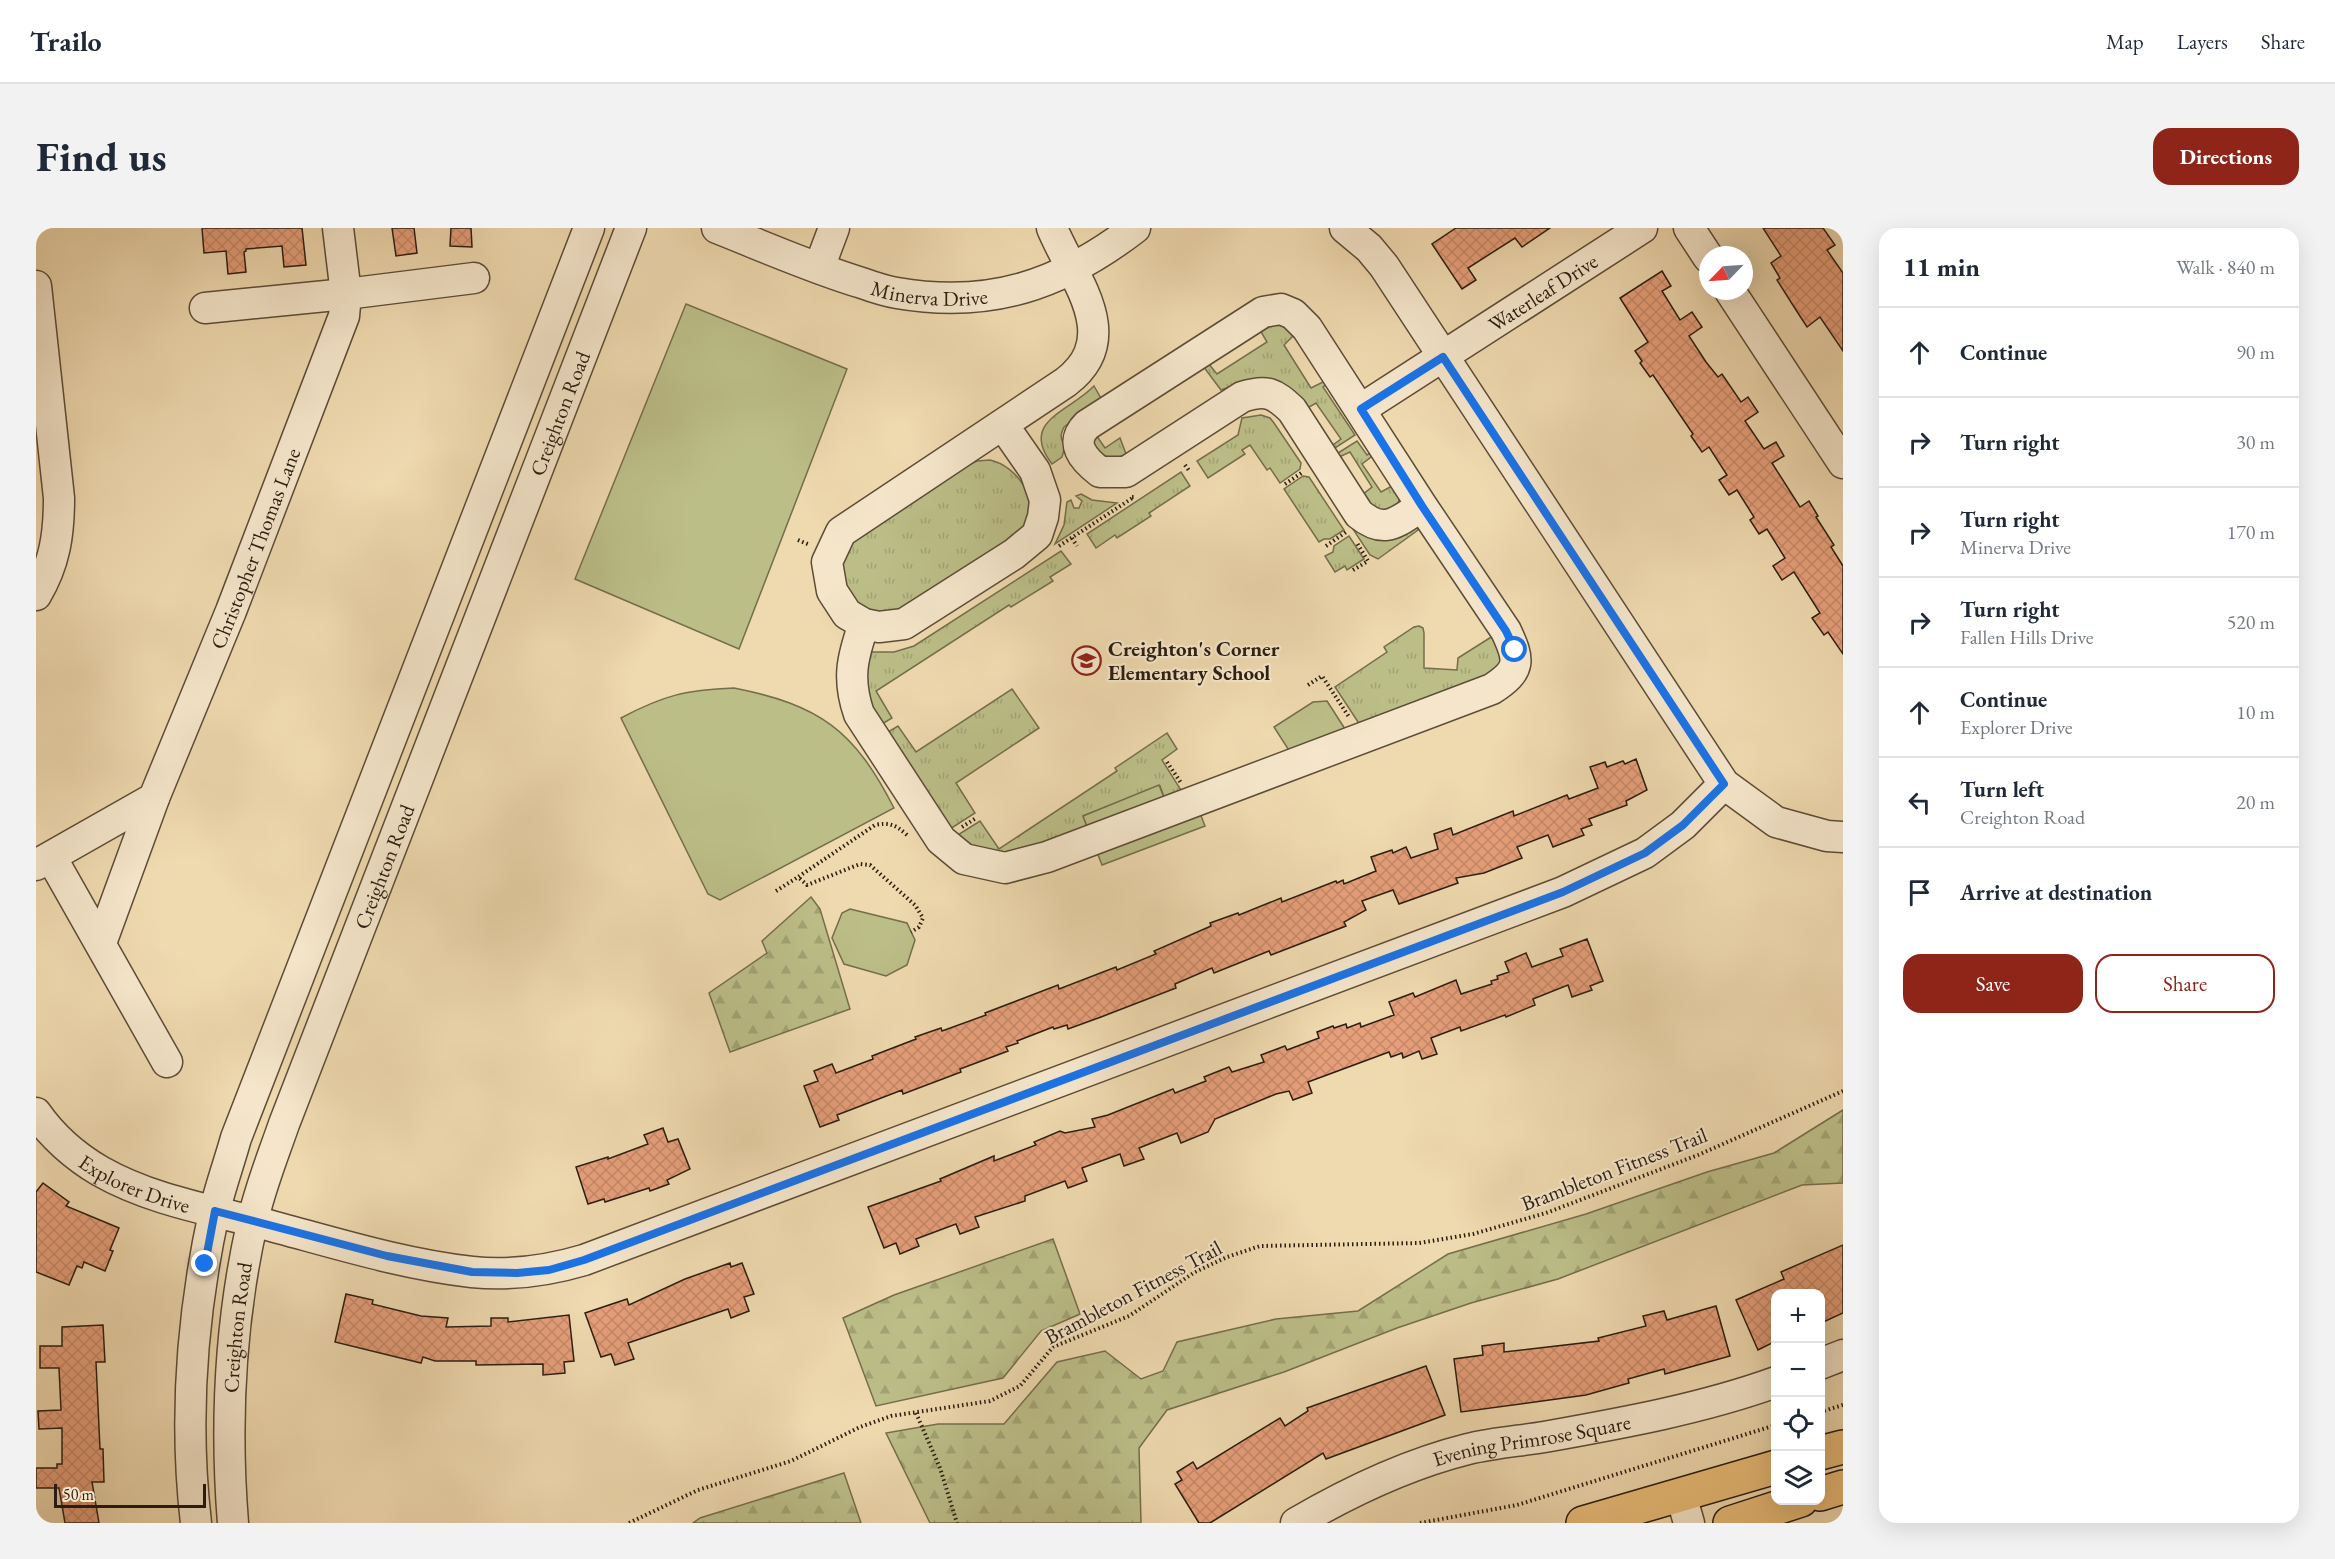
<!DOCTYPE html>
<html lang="en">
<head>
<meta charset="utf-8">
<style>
	:root { --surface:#fff; --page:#f2f2f3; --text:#1f2937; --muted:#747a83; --line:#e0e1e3; --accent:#8f2418 }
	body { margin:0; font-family:"EB Garamond",serif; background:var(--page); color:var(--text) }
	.controls { position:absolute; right:18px; bottom:18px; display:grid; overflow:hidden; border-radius:12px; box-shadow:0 6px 24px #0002 }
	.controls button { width:54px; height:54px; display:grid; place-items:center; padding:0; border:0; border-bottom:2px solid var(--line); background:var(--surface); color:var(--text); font:30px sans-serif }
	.compass { position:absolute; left:1663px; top:18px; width:54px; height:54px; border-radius:50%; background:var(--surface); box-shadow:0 6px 24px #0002; rotate:245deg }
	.scale { position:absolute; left:18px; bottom:15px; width:152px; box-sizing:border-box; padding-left:6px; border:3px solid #2b1d11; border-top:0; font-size:16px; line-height:21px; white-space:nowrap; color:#2b1d11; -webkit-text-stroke:4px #f5e6cb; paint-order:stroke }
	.stop { position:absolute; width:18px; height:18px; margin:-14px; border:4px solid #1a73e8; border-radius:50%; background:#fff }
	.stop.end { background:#1a73e8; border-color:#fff; box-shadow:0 2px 6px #0008 }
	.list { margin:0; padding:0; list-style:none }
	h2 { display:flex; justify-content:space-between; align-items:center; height:78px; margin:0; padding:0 24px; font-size:26px }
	h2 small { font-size:20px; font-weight:400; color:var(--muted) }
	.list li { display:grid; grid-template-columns:39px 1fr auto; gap:18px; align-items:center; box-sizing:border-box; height:90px; padding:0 24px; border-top:2px solid var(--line) }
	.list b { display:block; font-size:22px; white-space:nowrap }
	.list p { margin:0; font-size:20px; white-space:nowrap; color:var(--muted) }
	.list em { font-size:20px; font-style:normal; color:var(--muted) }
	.actions { display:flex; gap:12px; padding:18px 24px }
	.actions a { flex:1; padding:14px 0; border:2px solid var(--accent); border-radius:18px; text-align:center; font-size:21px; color:var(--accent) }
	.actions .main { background:var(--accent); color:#fff }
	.icon { flex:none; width:33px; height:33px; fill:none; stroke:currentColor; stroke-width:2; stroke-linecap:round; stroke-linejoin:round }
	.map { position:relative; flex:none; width:1807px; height:1295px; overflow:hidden; border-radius:18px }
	header { display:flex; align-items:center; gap:36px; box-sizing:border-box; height:84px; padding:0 30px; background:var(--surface); border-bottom:2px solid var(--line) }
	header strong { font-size:28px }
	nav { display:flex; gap:33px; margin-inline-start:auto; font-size:21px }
	.intro { display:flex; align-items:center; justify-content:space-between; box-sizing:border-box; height:144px; padding:0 36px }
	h1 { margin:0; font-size:42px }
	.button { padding:15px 27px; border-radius:18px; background:var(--accent); color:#fff; font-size:21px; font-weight:700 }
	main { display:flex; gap:36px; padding:0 36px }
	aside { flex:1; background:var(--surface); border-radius:18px; box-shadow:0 6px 24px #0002 }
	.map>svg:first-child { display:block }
	.grass { fill:url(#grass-tufts); stroke:#746e4c; stroke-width:1.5 }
	.forest { fill:url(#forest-firs); stroke:#746e4c; stroke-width:1.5 }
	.green { fill:#bcbe88; stroke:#746e4c; stroke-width:1.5 }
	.building { fill:url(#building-cross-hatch); stroke:#2b1d11; stroke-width:1.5 }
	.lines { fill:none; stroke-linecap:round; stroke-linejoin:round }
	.minor-casing { stroke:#5c4c38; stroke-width:33 }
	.major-casing { stroke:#2b1d11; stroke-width:36 }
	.path { stroke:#2b1d11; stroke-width:4; stroke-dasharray:1.5 3; stroke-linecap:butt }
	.minor { stroke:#f5e6cb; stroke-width:30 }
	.major { stroke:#e8bc78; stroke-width:33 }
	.route { stroke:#1a73e8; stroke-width:8 }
	.labels { text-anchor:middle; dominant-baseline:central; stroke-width:4.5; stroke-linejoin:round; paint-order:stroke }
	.street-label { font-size:21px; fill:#2b1d11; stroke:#f5e6cb }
	.poi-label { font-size:21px; font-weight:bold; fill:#2b1d11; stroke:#f5e6cb; text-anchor:start }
</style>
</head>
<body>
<header>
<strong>Trailo</strong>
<nav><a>Map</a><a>Layers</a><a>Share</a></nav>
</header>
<div class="intro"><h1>Find us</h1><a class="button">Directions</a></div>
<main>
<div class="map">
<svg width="1807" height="1295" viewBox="0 0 1807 1295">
	<defs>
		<pattern id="grass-tufts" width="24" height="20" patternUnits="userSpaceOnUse" patternTransform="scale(1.5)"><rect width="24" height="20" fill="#bcbe88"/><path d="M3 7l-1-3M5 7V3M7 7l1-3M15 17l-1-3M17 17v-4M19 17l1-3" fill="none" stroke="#a2a374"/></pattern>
		<pattern id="forest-firs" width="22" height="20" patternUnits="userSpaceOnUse" patternTransform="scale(1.5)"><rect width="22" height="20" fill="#bcbe88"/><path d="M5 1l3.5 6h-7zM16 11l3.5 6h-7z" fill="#a2a374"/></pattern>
		<pattern id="building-cross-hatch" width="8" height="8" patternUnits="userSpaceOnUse" patternTransform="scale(1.5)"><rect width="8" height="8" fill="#e69f7a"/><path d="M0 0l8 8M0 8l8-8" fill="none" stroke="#c58868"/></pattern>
	</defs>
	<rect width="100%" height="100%" fill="#efd9af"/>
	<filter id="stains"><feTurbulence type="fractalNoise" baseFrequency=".00333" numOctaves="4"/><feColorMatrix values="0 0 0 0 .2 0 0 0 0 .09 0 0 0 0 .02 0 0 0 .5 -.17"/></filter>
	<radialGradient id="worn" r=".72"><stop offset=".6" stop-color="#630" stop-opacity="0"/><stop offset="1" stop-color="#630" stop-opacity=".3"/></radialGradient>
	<g class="grass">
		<polygon points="1237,95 1249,96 1259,106 1248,117 1275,160 1289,153 1291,156 1287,159 1319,207 1299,220 1294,219 1305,211 1280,175 1270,181 1207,154 1185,162 1167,138 1172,135 1181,146 1231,114 1224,102"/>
		<path d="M1058 158 1066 172 1028 199C1024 207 1024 210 1029 218L1026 229 1016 236C983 193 1033 184 1058 158Z"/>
		<polygon points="1225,187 1234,190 1238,195 1265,235 1264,241 1244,255 1234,240 1231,242 1214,217 1206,222 1209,226 1172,250 1161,233 1202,207 1206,190"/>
		<path d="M1060 207 1069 220 1084 210 1090 226C1074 235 1060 226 1055 210Z"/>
		<polygon points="1321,213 1331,227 1336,224 1335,229 1326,236 1345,264 1356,258 1364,268 1362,276 1352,283 1338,283 1326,267 1336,259 1314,224 1301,230 1302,225"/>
		<path d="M954 232C981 238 1004 271 989 298 986 302 982 306 980 309L864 385 832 387 811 369 803 334 815 311 925 240 941 233Z"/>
		<polygon points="1145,244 1154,258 1113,285 1115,288 1081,310 1079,307 1060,320 1051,306"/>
		<polygon points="1267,248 1273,249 1308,302 1294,311 1288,311 1283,314 1248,261"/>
		<polygon points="1045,266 1056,272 1081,275 1019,316 1028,297 1031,274 1035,272 1038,280 1043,280 1046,273 1040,268"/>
		<polygon points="1309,289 1380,298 1382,302 1342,331 1334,327"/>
		<polygon points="1313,308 1328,331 1311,342 1309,338 1299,344 1289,328 1297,324 1298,318"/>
		<polygon points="1025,323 1035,336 1014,349 1017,353 975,379 973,377 840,463 856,490 841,499 824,444 828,424 858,424 878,418"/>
		<polygon points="1383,398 1387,400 1388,405 1388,440 1421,442 1422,430 1460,406 1468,428 1455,449 1326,500 1299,459 1351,424 1348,419 1378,399"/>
		<polygon points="976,461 1003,500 920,555 939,585 911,603 847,507 862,498 880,524"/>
		<polygon points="1131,505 1141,521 1126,532 1150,570 1131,577 1124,558 1047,588 1052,602 988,626 952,629 917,610 944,593 963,621 1081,543 1079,540"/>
	</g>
	<g class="forest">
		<polygon points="775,669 784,681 814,781 694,824 673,765 731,725 726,713"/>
		<polygon points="1807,882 1807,955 1766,957 1522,1051 1435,1075 1361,1100 1248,1144 1131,1182 1103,1220 1105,1295 894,1295 850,1205 902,1196 968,1196 1021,1134 1069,1123 1105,1151 1127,1143 1141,1114 1240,1091 1322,1083 1412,1026 1550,986 1671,944 1738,925"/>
		<polygon points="1017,1011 1044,1086 1005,1103 967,1150 840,1178 807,1090 858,1067"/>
		<polygon points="808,1245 825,1295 657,1295 664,1290"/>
	</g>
	<g class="green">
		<polygon points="650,76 811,141 703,421 539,351"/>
		<path d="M698 460C784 477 818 502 858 580L684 672 672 666 585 490C628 467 650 462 698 460Z"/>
		<polygon points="1291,473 1309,501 1254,524 1238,499 1277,474"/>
		<polygon points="1123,557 1131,577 1157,567 1169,598 1066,637 1047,588"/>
		<polygon points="814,681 871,695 879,712 871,737 850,748 808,736 796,710 806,685"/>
	</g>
	<g class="building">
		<polygon points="166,0 266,0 270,37 248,39 246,18 210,21 210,23 208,24 210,44 192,46 190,23 168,25"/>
		<polygon points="356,0 378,0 381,25 360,28"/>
		<polygon points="415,0 435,0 436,19 414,18"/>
		<polygon points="1420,0 1514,0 1486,19 1479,10 1432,40 1440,52 1426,61 1396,16"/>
		<polygon points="1727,0 1787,0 1799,17 1791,22 1807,45 1807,123 1784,89 1771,99 1760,82 1741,52 1744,50 1735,35 1745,28"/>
		<polygon points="1626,43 1635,58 1626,63 1644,92 1656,84 1666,99 1653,108 1670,134 1682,149 1686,146 1705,174 1712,169 1722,184 1709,193 1728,221 1740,214 1748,228 1736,235 1764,279 1773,273 1782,288 1780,289 1798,317 1795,319 1807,338 1807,426 1792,404 1788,407 1776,390 1784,385 1758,344 1746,352 1737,338 1749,330 1731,301 1723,306 1714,292 1718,289 1701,262 1693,267 1683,252 1691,247 1673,219 1666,224 1655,208 1657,206 1617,147 1614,149 1604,135 1606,133 1599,123 1612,114 1584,70"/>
		<polygon points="1600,531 1611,562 1590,573 1591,577 1553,591 1556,597 1545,601 1548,607 1517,619 1512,607 1481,619 1486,630 1448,645 1420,650 1422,655 1363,676 1357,662 1326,673 1330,682 1308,694 1310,698 1235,727 1233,723 1178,745 1176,740 1139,756 1140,760 1065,789 1032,801 1031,797 1018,801 1017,799 981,813 982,815 970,819 972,823 924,841 925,844 867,866 866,862 801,887 803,892 784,899 768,858 782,853 778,843 796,836 800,845 837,831 836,828 880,811 879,809 905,800 906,803 950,787 949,785 1022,757 1023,761 1080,739 1081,742 1120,726 1118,723 1175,698 1174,695 1202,685 1203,687 1245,670 1246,674 1300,653 1301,655 1307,652 1308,656 1340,643 1335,629 1356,622 1357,625 1370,619 1375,630 1402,621 1398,606 1415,600 1417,607 1477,583 1478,588 1531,567 1533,571 1562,560 1554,539 1569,534 1571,539 1587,533 1589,536"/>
		<polygon points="1551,711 1567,753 1554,758 1556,762 1536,769 1532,757 1497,771 1499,777 1470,789 1469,787 1425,803 1424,799 1395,810 1401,826 1386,831 1383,823 1367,830 1366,825 1355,829 1353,824 1272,854 1276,865 1257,872 1253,863 1240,866 1179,891 1172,904 1145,915 1141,905 1103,920 1108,931 1088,938 1084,926 1046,940 1051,953 1032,960 1029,953 989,968 989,973 939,989 943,999 924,1006 920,996 880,1011 883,1018 864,1026 860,1015 848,1020 832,979 905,953 904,951 958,928 958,933 1000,917 998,914 1024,903 1029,905 1059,899 1056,891 1072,887 1137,861 1139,865 1170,853 1168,849 1193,839 1196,844 1228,834 1225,827 1249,818 1251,822 1283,810 1281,804 1297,798 1298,800 1310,796 1311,800 1324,795 1325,799 1358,787 1353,774 1377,765 1379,769 1420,752 1425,766 1456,756 1455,753 1462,751 1461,748 1473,744 1469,734 1490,725 1496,739 1527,728 1524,721"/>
		<polygon points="627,900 632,914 642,911 654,941 631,952 633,956 614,963 613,960 569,974 568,971 552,976 540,939 572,929 572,931 612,916 608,907"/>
		<polygon points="7,955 33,974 30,978 83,1000 74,1022 77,1023 69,1043 48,1034 46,1040 41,1038 33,1057 0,1044 0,964"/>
		<polygon points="1807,1017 1807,1085 1785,1095 1785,1065 1740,1065 1740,1113 1722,1122 1700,1072 1748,1051 1745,1044"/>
		<polygon points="694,1035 695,1039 706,1035 718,1066 708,1069 713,1083 695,1090 692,1081 592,1115 598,1131 579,1137 575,1126 565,1129 549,1085 591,1071 593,1077 649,1051"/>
		<polygon points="310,1066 337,1072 336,1076 385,1088 412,1090 410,1099 455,1098 455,1090 472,1090 472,1094 533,1087 538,1133 528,1134 529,1145 507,1147 507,1136 440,1137 440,1133 399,1133 387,1129 385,1135 299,1114"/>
		<polygon points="1680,1078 1694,1128 1629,1146 1628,1141 1592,1151 1593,1155 1550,1167 1425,1184 1418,1131 1447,1127 1446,1118 1468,1115 1468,1124 1563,1113 1562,1110 1610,1098 1607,1088 1628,1083 1631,1092"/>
		<polygon points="67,1097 69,1134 60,1134 64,1221 67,1221 68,1254 56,1254 63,1295 29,1295 23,1260 0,1260 0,1240 21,1240 21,1236 26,1236 26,1200 3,1201 2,1183 25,1182 23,1140 4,1140 4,1118 26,1118 26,1099"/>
		<polygon points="1390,1138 1409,1187 1290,1231 1287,1225 1174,1295 1163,1295 1139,1256 1146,1252 1141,1244 1157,1234 1161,1241 1244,1190 1249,1198 1272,1183 1271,1180"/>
	</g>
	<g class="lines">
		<defs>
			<g id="minor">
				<path id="s1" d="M681 0C729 19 776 40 826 55 837 59 849 63 861 65 954 81 1025 57 1099 0"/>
				<polyline points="1309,0 1333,20 1348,38 1688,556 1740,594 1791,608 1807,609"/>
				<polyline points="1653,0 1672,29"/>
				<polyline points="783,40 798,0"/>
				<path d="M0 58 23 270C23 306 19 335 0 367"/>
				<polyline points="1694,63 1807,235"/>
				<polyline points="169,80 310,66 438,50"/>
				<path id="s2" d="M1325 181 1606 0"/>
				<path d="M967 197 999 243 1009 272 1007 289 1001 307 978 326 868 396 843 399 828 396 811 386 796 363 791 334 805 304 1030 154C1089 109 1037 51 1016 0"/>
				<path d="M828 396C816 430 811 451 823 486L905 612 928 631 969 640 1011 629 1456 461C1485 442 1484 433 1470 403L1386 278 1271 100 1257 86 1245 81 1227 84 1051 197C1033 215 1047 231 1064 244H1090L1206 169C1231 161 1238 165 1256 182L1323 286C1350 308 1361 293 1386 278"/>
				<polyline points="15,629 131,834"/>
				<path id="s3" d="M0 637 118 570 195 383 308 88 310 66 302 0"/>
				<polyline points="65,715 118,570"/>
				<path id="s4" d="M0 885C16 908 40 929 64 943 113 971 170 981 224 995 293 1013 364 1036 436 1044 475 1048 511 1043 548 1032L1527 664 1609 625 1647 597 1688 556"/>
				<polyline points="1784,1136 1807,1127"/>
				<polyline points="1645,1267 1653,1295"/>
				<path d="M160 1295C148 1192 156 1086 178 985 184 960 193 935 200 910L553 0"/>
				<path id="s5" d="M197 1295C189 1195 194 1094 216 996 223 962 237 928 248 896L595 0"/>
				<path id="s6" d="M1260 1295C1313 1264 1372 1236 1432 1221 1456 1215 1483 1213 1508 1209 1586 1195 1665 1181 1740 1154"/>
			</g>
			<g id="major">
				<polyline points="1784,1225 1807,1219"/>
				<polyline points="1784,1266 1807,1259"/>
				<polyline points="1547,1295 1740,1239"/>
				<polyline points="1694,1295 1765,1272"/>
			</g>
		</defs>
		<use href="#minor" class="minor-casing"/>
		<use href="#major" class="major-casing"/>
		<g class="path">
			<polyline points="1149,237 1154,244"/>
			<polyline points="1249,256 1267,244"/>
			<polyline points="1036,310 1041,318"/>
			<polyline points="762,312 774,317"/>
			<polyline points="1023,318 1098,269 1094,269"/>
			<polyline points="1290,318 1310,304"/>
			<polyline points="1317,342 1332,333 1321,315"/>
			<polyline points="1272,457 1286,448 1313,489"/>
			<polyline points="1131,534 1145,555"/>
			<polyline points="926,599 940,590"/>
			<path d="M871 607C860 597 853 594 839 597L762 649 771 657 824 636 834 637 879 677 887 690 883 699 875 704"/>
			<polyline points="740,663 762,649"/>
			<polyline points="1784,1184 1807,1177"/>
			<polyline points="880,1185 904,1240 921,1295"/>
			<polyline points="593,1295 662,1262 755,1233 824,1199 855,1188 954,1173 984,1158 1017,1119 1093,1088 1159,1044 1191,1029 1224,1018 1383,1015 1437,1006 1510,985 1662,927 1807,863"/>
			<polyline points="1384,1295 1481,1277 1740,1197"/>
		</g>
		<use href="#minor" class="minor"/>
		<use href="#major" class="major"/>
	</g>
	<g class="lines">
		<polyline class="route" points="169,1036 179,983 351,1028 436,1044 481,1045 513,1042 548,1032 1527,664 1609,625 1647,597 1688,556 1407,129 1325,181 1386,278 1470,403 1479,422"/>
	</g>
	<defs>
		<symbol id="school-ring" viewBox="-11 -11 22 22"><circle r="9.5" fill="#f5e6cb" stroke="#8f2418" stroke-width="1.5"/><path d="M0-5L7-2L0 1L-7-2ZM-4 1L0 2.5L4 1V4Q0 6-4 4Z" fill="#8f2418"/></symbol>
	</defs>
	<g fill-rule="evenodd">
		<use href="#school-ring" x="1034" y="416" width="33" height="33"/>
	</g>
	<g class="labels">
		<g class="street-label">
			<text stroke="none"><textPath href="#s1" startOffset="224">Minerva Drive</textPath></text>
			<text stroke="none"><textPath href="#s2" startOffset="216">Waterleaf Drive</textPath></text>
			<text stroke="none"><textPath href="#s5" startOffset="1168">Creighton Road</textPath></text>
			<text stroke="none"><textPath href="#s3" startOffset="405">Christopher Thomas Lane</textPath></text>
			<text stroke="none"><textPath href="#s5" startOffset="682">Creighton Road</textPath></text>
			<text transform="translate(1578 941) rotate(-21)">Brambleton Fitness Trail</text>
			<text stroke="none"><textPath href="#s4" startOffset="124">Explorer Drive</textPath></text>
			<text transform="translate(1097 1064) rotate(-28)">Brambleton Fitness Trail</text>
			<text stroke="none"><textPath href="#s5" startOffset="196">Creighton Road</textPath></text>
			<text stroke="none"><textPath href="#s6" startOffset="252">Evening Primrose Square</textPath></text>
		</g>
		<g class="poi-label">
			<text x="1072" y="420">Creighton's Corner<tspan x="1072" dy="24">Elementary School</tspan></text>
		</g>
	</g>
	<rect width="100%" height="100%" filter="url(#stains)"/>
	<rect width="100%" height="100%" fill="url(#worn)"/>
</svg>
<div class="controls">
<button>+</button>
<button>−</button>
<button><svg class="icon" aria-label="locate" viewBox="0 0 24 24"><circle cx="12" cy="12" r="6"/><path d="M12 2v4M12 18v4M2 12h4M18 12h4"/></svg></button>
<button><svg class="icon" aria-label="layers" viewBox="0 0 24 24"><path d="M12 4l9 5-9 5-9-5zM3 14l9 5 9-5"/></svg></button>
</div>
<svg class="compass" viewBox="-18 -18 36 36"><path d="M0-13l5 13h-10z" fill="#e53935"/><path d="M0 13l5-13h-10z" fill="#747a83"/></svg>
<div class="scale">50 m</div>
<div class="stop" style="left:1479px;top:422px"></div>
<div class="stop end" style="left:169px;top:1036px"></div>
</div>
<aside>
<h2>11 min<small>Walk · 840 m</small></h2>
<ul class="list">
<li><svg class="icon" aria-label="ahead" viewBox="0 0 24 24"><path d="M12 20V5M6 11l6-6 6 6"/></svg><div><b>Continue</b></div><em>90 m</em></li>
<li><svg class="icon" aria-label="right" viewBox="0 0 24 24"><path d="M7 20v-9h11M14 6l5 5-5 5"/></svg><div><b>Turn right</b></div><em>30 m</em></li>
<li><svg class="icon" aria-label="right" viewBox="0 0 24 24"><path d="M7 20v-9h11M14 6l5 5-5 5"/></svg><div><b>Turn right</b><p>Minerva Drive</p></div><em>170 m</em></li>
<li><svg class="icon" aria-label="right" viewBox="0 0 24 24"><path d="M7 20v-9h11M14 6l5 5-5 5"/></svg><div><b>Turn right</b><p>Fallen Hills Drive</p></div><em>520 m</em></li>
<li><svg class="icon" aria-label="ahead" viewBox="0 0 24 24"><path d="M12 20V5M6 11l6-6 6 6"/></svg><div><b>Continue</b><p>Explorer Drive</p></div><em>10 m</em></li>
<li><svg class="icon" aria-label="left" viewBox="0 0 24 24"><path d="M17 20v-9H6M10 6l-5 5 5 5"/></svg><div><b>Turn left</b><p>Creighton Road</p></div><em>20 m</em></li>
<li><svg class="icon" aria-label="arrive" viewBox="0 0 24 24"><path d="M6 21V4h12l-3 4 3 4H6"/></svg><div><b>Arrive at destination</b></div></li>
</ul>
<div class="actions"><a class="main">Save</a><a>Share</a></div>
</aside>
</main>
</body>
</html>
